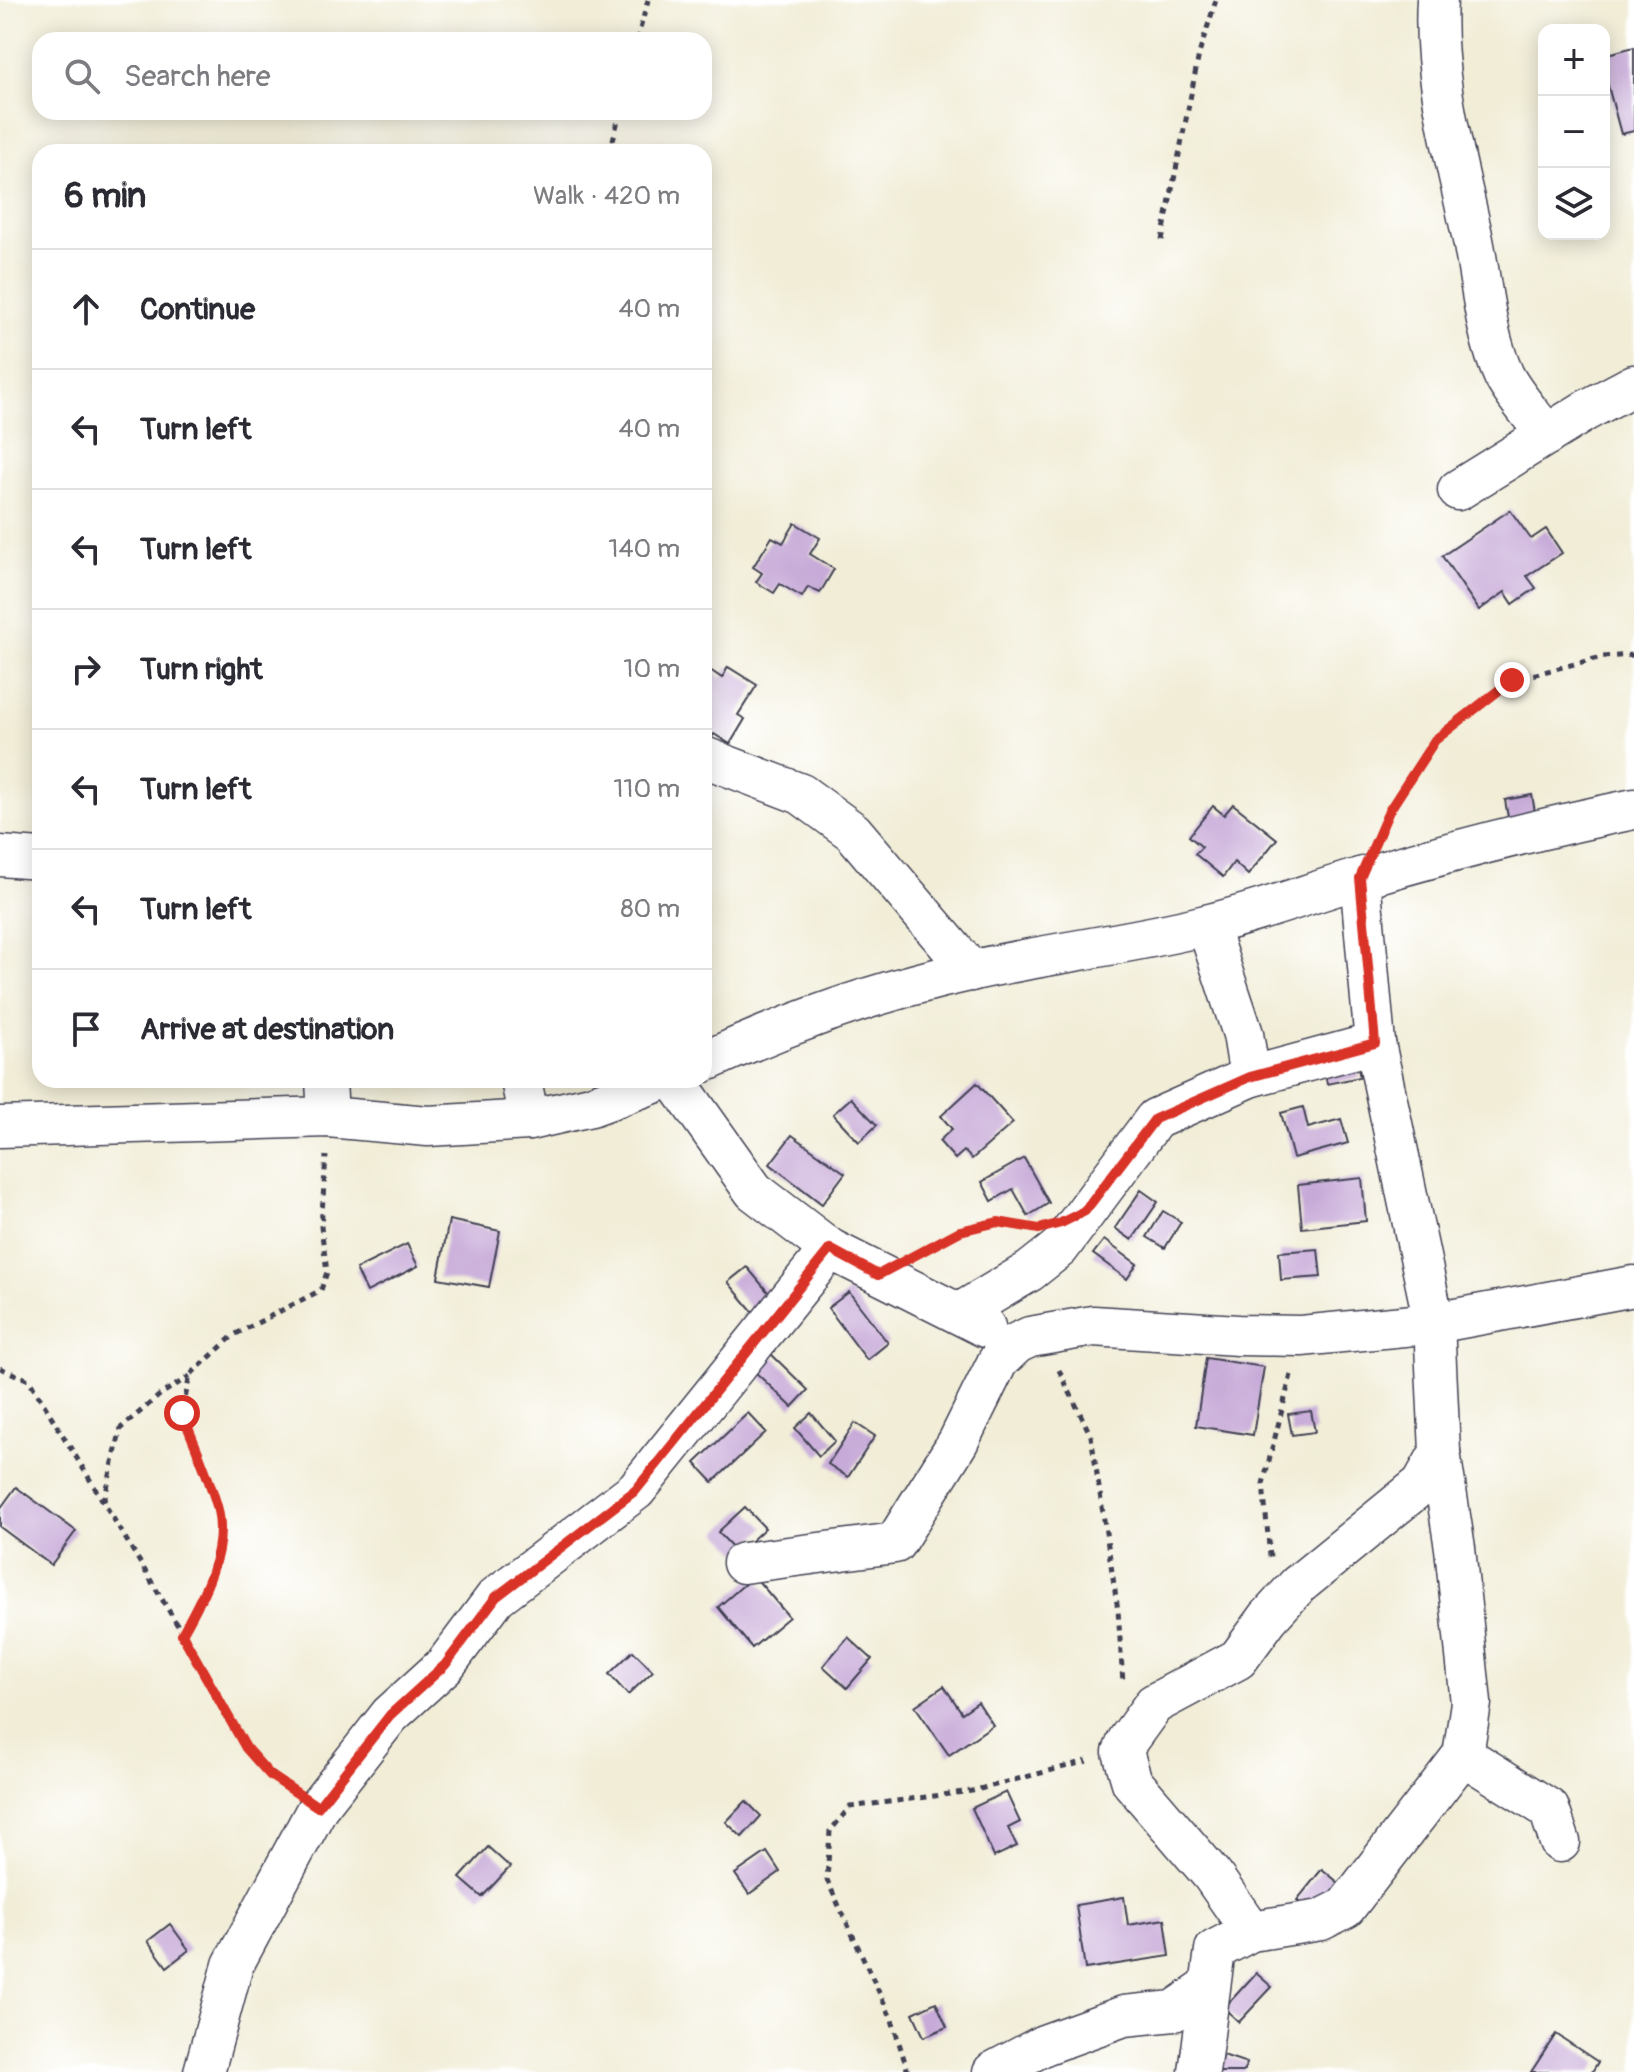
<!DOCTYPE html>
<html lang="en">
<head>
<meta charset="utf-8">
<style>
	:root { --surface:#fff; --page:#f7f7f7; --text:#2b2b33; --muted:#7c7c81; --line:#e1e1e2 }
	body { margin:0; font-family:Pangolin,sans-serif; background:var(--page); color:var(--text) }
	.controls { position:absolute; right:24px; top:24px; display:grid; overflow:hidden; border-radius:16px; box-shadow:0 4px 20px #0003 }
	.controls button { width:72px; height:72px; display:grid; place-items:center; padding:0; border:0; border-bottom:2px solid var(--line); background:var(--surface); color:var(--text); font:40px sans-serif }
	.stop { position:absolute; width:24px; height:24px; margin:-18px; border:6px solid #d93025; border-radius:50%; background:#fff }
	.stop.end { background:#d93025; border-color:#fff; box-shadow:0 2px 8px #0008 }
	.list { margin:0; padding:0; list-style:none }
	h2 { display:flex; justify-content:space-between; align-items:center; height:104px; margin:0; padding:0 32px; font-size:34px }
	h2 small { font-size:26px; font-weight:400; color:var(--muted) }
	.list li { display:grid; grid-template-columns:52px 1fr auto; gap:24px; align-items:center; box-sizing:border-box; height:120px; padding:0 32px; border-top:2px solid var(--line) }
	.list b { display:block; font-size:30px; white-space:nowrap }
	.list em { font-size:26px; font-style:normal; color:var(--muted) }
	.icon { flex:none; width:44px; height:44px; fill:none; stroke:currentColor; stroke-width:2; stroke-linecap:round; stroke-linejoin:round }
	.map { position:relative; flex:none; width:1634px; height:2072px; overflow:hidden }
	.search { position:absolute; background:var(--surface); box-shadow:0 4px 20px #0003; left:32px; top:32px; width:680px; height:88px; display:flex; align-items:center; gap:20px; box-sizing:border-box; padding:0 28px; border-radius:24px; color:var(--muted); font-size:30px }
	.panel { position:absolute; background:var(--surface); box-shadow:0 4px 20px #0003; left:32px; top:144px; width:680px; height:944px; border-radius:24px }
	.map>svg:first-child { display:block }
	.building { fill:#c7aad8 }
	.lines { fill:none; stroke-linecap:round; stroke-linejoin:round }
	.minor-casing { stroke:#414052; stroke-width:43 }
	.path { stroke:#414052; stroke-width:5; stroke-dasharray:6 6; stroke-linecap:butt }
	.minor { stroke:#fff; stroke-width:40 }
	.route { stroke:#d93025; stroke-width:10 }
</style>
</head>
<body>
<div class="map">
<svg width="1634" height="2072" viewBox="0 0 1634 2072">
	<rect width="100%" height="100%" fill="#fff"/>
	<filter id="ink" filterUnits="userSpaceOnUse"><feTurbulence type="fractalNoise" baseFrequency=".0125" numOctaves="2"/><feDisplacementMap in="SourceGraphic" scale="16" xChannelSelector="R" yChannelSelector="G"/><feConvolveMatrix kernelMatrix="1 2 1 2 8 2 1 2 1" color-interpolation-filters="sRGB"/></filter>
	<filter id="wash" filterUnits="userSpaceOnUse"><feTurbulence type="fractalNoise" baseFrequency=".006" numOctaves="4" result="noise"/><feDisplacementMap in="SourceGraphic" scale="32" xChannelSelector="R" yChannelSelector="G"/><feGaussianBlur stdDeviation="1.8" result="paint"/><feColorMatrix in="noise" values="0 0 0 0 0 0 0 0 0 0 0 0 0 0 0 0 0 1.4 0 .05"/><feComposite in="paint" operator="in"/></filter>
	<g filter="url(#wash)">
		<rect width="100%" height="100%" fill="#f1edd7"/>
		<g id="blocks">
			<g class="building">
				<polygon points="1634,47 1634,131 1621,134 1604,71 1604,55"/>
				<polygon points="1510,510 1531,539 1546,529 1562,553 1527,576 1536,588 1513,604 1505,592 1479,610 1442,556"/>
				<polygon points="795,523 820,538 810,554 834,569 820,593 808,587 802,597 780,584 774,593 756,582 762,573 753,567 772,537 783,543"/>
				<polygon points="704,666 722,678 728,667 757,685 738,715 745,719 730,744 714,734 704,748"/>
				<polygon points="1532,795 1536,818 1509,823 1505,800"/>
				<polygon points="1233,804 1277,839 1248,875 1234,862 1223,877 1195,854 1202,847 1189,836 1213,806 1224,815"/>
				<polygon points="1356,1061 1360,1077 1327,1084 1324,1069"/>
				<polygon points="977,1083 1013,1123 972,1159 964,1151 955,1159 939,1141 952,1129 941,1116"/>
				<polygon points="851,1098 877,1125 859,1142 833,1114"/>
				<polygon points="1303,1107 1308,1128 1341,1119 1348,1143 1293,1158 1281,1113"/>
				<polygon points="792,1135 845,1173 822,1204 770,1164"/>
				<polygon points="1024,1158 1049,1203 1028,1216 1013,1189 992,1201 982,1182"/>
				<polygon points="1362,1178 1366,1221 1302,1228 1298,1185"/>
				<polygon points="1141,1190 1158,1202 1132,1240 1115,1228"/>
				<polygon points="1163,1211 1181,1222 1165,1248 1147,1237"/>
				<polygon points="449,1220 500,1231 489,1287 438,1278"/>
				<polygon points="1104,1240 1137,1264 1127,1279 1093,1254"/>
				<polygon points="407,1244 418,1266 367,1292 356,1269"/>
				<polygon points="1318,1249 1321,1277 1281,1280 1279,1252"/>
				<polygon points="747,1267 773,1298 754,1313 728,1282"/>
				<polygon points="849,1292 888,1343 867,1360 828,1308"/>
				<polygon points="769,1352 808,1390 792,1407 752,1369"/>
				<polygon points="1206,1358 1264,1367 1253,1435 1196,1426"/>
				<polygon points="1311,1411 1315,1432 1292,1435 1288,1414"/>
				<polygon points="748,1413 766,1432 713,1482 695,1463"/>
				<polygon points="811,1413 835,1441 819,1456 795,1428"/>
				<polygon points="855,1423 875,1436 848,1477 828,1464"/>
				<polygon points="16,1487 76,1531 51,1565 0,1527 0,1509"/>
				<polygon points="745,1507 765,1528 738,1553 718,1532"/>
				<polygon points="754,1576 789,1617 752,1648 718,1607"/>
				<polygon points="848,1637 872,1659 847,1688 823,1666"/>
				<polygon points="633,1651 653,1671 628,1695 609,1674"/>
				<polygon points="944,1686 962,1713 978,1702 993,1725 949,1755 915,1706"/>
				<polygon points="1006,1792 1020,1822 1008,1828 1017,1846 994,1857 972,1808"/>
				<polygon points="746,1801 761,1816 742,1837 726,1822"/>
				<polygon points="488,1847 510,1867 482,1897 460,1878"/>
				<polygon points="767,1852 780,1872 749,1894 735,1874"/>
				<polygon points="1322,1869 1340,1884 1315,1915 1297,1900"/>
				<polygon points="1124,1897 1128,1925 1165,1919 1170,1956 1085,1969 1076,1905"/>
				<polygon points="170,1924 189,1950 167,1967 148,1941"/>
				<polygon points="1256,1973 1272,1987 1239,2022 1224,2008"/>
				<polygon points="936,2002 947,2027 924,2037 913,2013"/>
				<polygon points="1556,2034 1598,2062 1592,2072 1531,2072"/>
				<polygon points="1223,2055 1247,2063 1243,2072 1217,2072"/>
			</g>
		</g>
	</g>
	<g filter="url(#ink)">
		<use href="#blocks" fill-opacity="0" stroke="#414052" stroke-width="2"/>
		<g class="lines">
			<defs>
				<g id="minor">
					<path d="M1437 0C1432 80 1457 162 1473 240 1482 284 1485 335 1504 376 1515 397 1533 416 1547 435"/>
					<polyline points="1458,490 1585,411 1634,385"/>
					<polyline points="704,757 801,794 853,832 971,971"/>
					<polyline points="0,856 40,859"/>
					<polyline points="1207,925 1243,1034 1250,1077"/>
					<path d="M704 1062C791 1022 880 990 974 970 1051 953 1130 944 1206 925 1257 913 1307 894 1357 879 1448 852 1541 828 1634 809"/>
					<polyline points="326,1080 328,1117"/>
					<polyline points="521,1080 529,1120"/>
					<polyline points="675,1080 754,1191 830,1249 985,1327"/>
					<polyline points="0,1127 328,1117 428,1126 529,1120 591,1106 662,1080"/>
					<polyline points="960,1313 1030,1271 1059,1248 1155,1119 1250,1077 1375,1043"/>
					<polyline points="743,1563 895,1543 958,1442 998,1361 1017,1343 1030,1337 1093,1326 1238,1335 1301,1336 1434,1323 1634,1286"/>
					<polyline points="1463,1755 1549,1809 1560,1842"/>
					<polyline points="1251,1931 1212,1875 1132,1782 1123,1752 1128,1740 1154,1704 1238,1659 1268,1618 1298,1585 1422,1484 1440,1452 1434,1323 1375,1043 1360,878"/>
					<polyline points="204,2072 233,1965 318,1807 390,1715 445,1665 496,1597 636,1490 830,1249"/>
					<polyline points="993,2072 1044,2045 1124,2016 1174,2011 1209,1987"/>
					<polyline points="1199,2072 1215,1950 1251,1931 1321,1920 1345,1908 1463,1755 1471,1703 1455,1548 1440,1452"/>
				</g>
			</defs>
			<use href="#minor" class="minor-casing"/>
			<g class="path">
				<polyline points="637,40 648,0"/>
				<polyline points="610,152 620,112"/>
				<polyline points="1162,240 1199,54 1216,0"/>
				<polyline points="1380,833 1389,811 1435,740 1512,680 1602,657 1634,655"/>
				<polyline points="921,1252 960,1231 998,1222 1024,1227"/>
				<path d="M0 1368 29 1380C80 1463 131 1547 181 1631 212 1684 235 1751 287 1786"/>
				<polyline points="1059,1370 1091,1436 1118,1610 1123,1683"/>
				<polyline points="104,1501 121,1428 161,1394 190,1376"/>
				<polyline points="1270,1557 1263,1484 1292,1371"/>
				<polyline points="182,1634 204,1594 220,1540 218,1508 182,1413 190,1375 234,1335 321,1290 327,1272 321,1227 326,1156"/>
				<polyline points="908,2072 892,2020 827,1880 830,1831 850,1807 972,1791 1087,1761"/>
			</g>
			<use href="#minor" class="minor"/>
		</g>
	</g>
	<g class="lines" filter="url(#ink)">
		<path class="route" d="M182 1413C194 1443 208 1474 217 1506 229 1549 203 1597 182 1634L246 1748 270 1775 318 1807 390 1715 445 1665 496 1597 636 1490 830 1249 878 1275 960 1231 998 1222 1039 1229 1061 1223 1085 1211 1155 1119 1250 1077 1375 1043 1360 878 1389 811 1435 740 1512 680"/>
	</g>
</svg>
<div class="controls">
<button>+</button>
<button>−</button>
<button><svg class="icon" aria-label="layers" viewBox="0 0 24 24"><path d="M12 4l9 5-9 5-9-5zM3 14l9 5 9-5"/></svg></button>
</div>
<div class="stop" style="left:182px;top:1413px"></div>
<div class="stop end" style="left:1512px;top:680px"></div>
<div class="search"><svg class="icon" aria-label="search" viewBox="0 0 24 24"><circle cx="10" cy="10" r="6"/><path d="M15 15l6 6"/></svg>Search here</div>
<section class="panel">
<h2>6 min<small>Walk · 420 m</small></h2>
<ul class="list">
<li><svg class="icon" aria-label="ahead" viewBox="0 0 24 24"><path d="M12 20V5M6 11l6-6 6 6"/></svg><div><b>Continue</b></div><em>40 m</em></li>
<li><svg class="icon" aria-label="left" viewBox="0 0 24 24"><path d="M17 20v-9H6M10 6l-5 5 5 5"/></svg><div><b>Turn left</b></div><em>40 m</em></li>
<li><svg class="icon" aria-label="left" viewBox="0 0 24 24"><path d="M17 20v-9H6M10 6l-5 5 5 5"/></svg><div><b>Turn left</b></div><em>140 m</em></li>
<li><svg class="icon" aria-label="right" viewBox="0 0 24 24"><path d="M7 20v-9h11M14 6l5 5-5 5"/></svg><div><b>Turn right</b></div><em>10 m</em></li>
<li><svg class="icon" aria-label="left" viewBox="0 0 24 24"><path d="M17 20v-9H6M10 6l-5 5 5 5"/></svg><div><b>Turn left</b></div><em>110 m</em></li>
<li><svg class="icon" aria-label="left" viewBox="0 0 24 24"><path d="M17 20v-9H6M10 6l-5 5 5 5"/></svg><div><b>Turn left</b></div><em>80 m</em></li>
<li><svg class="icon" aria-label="arrive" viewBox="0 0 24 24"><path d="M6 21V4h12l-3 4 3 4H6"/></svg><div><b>Arrive at destination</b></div></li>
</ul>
</section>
</div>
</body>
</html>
